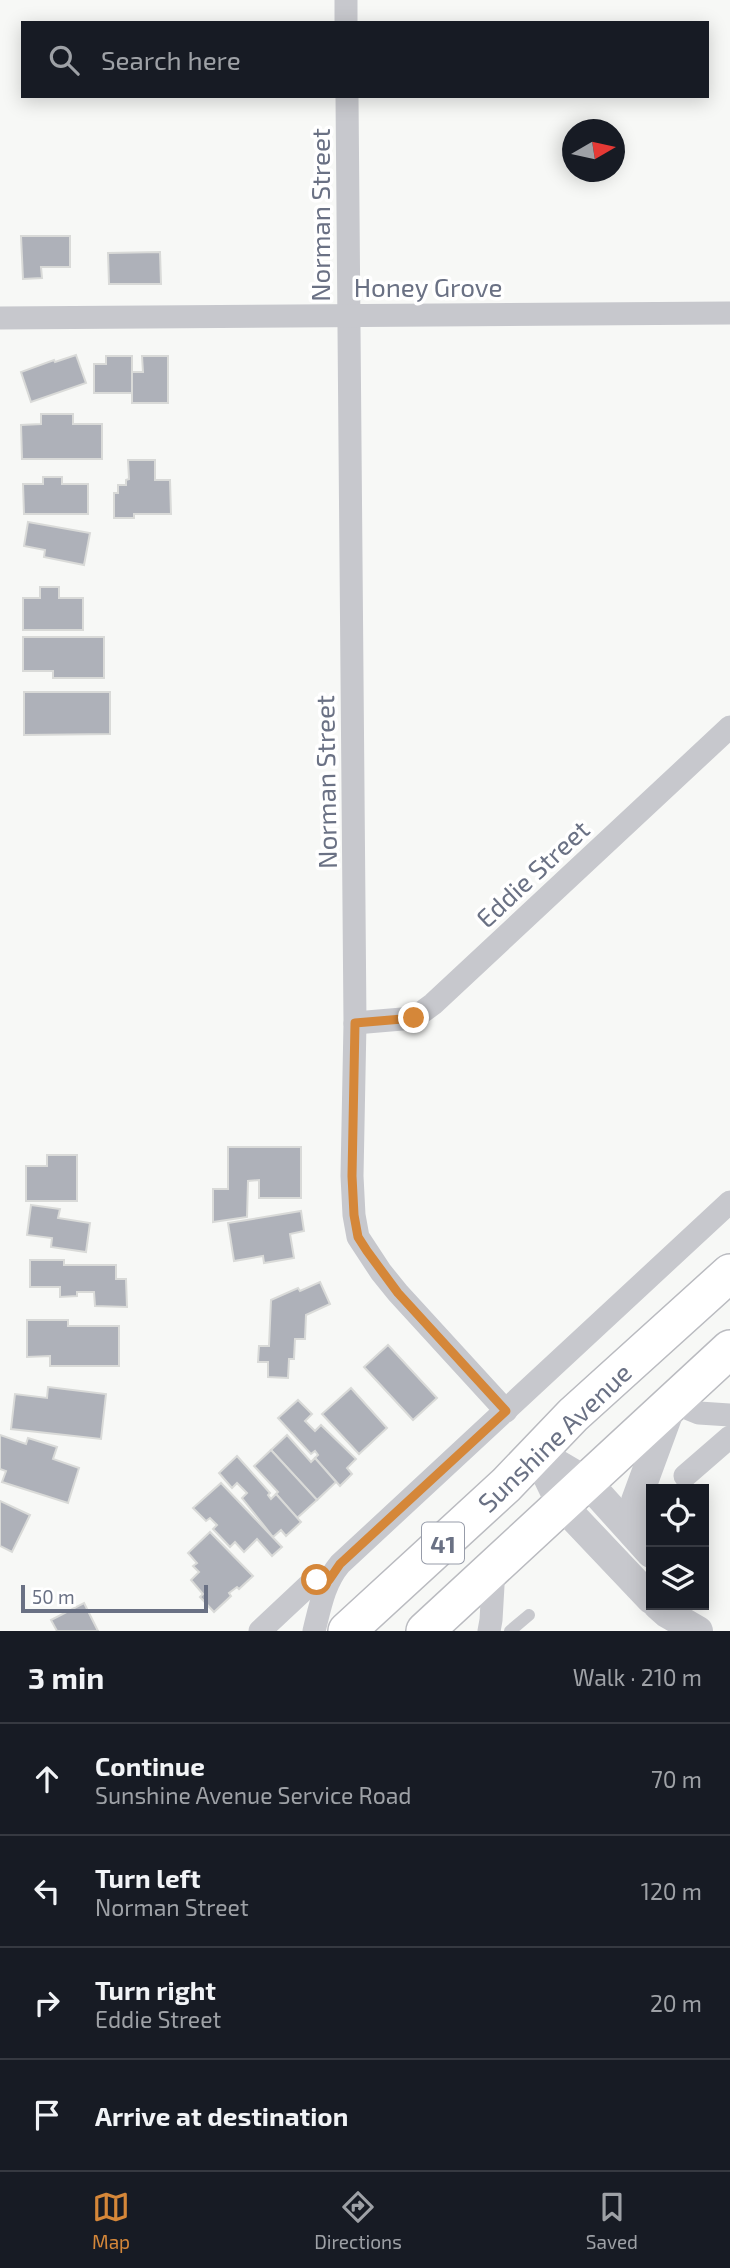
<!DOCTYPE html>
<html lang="en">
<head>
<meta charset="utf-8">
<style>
	:root { --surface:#171b24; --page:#20242c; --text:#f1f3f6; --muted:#9ea1a6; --line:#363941; --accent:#d58739 }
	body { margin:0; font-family:"Exo 2",sans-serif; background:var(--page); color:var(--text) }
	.controls { position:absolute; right:21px; bottom:21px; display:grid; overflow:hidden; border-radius:0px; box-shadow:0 4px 18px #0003 }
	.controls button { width:63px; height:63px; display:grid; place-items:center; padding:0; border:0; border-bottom:2px solid var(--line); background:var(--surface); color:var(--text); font:35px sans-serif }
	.compass { position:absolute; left:562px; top:119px; width:63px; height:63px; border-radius:50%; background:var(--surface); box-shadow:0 4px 18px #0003; rotate:81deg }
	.scale { position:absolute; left:21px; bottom:18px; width:187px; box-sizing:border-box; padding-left:7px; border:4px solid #6a7184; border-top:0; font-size:19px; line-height:24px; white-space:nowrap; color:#6a7184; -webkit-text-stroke:5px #fff; paint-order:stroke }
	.stop { position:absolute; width:21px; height:21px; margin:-16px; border:5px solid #d58739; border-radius:50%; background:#fff }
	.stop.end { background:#d58739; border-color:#fff; box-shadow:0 2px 7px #0008 }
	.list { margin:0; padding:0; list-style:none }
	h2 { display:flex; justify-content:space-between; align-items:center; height:91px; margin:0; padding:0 28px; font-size:30px }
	h2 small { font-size:23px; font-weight:400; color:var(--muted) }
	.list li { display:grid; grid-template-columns:46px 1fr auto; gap:21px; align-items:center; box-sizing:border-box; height:112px; padding:0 28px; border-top:2px solid var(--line) }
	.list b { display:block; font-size:26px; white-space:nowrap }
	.list p { margin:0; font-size:23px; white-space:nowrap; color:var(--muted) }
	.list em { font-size:23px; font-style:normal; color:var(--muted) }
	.icon { flex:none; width:38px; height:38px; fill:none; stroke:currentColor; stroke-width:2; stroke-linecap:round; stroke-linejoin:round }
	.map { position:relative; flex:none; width:730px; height:1631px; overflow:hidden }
	.search { position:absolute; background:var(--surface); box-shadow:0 4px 18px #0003; left:21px; right:21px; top:21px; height:77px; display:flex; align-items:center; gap:18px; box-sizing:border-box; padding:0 24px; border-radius:0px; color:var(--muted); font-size:26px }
	.sheet { height:539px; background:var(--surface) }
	nav { display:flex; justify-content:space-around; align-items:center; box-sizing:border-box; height:98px; border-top:2px solid var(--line); background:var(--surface); font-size:19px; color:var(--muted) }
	nav a { display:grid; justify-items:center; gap:4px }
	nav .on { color:var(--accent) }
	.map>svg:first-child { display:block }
	.building { fill:#aeb1b9; stroke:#d9dad8; stroke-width:2 }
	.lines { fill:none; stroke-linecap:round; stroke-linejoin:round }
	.primary-casing { stroke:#babbc0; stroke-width:40 }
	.service { stroke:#c7c8cd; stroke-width:12 }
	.minor { stroke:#c7c8cd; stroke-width:23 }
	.tertiary { stroke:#c7c8cd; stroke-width:30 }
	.primary { stroke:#fff; stroke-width:37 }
	.route { stroke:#d58739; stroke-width:9 }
	.labels { text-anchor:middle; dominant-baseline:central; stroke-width:7; stroke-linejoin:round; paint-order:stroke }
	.shield { fill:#fff; stroke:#979ca9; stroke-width:2 }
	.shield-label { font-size:24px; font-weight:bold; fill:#6a7184 }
	.street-label { font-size:26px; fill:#6a7184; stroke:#fff }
</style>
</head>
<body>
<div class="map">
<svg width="730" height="1631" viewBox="0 0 730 1631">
	<rect width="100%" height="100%" fill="#f7f8f6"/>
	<g class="building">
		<polygon points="21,236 70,236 70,267 41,267 42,278 23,279"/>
		<polygon points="160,252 161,284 109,284 108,253"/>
		<polygon points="76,355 86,383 31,402 21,372 54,360 55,362"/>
		<polygon points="106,356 132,356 132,393 94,393 94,364 106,364"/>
		<polygon points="142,356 168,356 168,403 132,403 132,372 143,372"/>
		<polygon points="41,414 73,414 73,424 102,424 102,459 22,459 21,425 41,424"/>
		<polygon points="128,460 155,460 155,480 170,480 171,514 134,514 134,518 114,518 114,493 118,493 118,485 126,485 126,480 129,479"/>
		<polygon points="43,477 62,477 62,484 88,484 88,514 24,514 23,484 43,484"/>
		<polygon points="28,522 90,533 84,565 44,557 45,550 24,546"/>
		<polygon points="40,587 59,587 59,598 83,598 83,630 23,630 23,598 40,598"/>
		<polygon points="23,637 104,637 104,678 53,678 53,671 23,671"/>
		<polygon points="24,692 110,692 110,734 24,735"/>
		<polygon points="228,1147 301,1147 301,1198 259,1198 259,1180 248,1181 247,1217 213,1222 213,1189 228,1189"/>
		<polygon points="47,1155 77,1155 77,1201 26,1201 26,1166 47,1166"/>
		<polygon points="31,1205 60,1209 58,1218 90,1223 86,1252 51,1247 52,1238 27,1235"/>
		<polygon points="301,1211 304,1231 290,1234 294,1258 264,1263 263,1256 234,1261 228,1223"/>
		<polygon points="30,1260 64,1260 64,1265 116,1265 116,1279 126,1279 127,1307 95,1306 94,1292 77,1292 77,1296 60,1297 60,1287 30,1287"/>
		<polygon points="320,1282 330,1304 306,1315 305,1339 295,1339 294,1359 289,1359 288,1378 268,1377 268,1362 258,1362 259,1346 269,1346 271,1300 298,1288 300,1291"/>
		<polygon points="27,1320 68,1320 68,1326 119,1326 119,1366 50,1366 50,1356 27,1357"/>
		<polygon points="388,1345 437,1398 413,1420 364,1367"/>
		<polygon points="48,1387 106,1394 101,1439 11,1429 15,1394 47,1398"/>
		<polygon points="351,1388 387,1428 359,1454 322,1414"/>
		<polygon points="298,1400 312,1414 305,1421 315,1431 321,1425 356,1459 347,1468 352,1474 340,1486 315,1458 318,1455 315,1451 311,1454 278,1418"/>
		<polygon points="0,1435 26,1444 28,1438 57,1447 53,1459 79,1468 68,1503 2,1482 6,1471 0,1469"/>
		<polygon points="287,1435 311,1462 315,1458 336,1482 317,1500 271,1450"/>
		<polygon points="271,1450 317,1500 297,1518 276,1494 278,1492 254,1466"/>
		<polygon points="237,1456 270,1493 268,1495 271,1499 276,1494 301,1522 286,1536 281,1530 273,1537 242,1498 247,1493 237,1483 232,1488 219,1473"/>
		<polygon points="221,1483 282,1547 272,1556 257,1539 244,1552 235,1542 230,1547 213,1529 217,1525 210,1518 206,1521 193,1508"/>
		<polygon points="0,1501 30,1515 12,1552 0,1546"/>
		<polygon points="210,1532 253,1576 239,1589 237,1587 229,1593 231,1596 214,1612 200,1597 203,1594 191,1580 199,1572 193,1566 197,1563 188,1553"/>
		<polygon points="84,1603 98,1631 57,1631 51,1620"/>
	</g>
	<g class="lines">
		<defs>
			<g id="primary">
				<polyline points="347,1631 506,1485 573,1415 730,1273"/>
				<polyline points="425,1631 730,1349"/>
			</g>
		</defs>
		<use href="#primary" class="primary-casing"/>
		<polyline class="service" points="510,1631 529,1615"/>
		<g class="minor">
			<polyline points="346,0 346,23"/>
			<polyline points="347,96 355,1023 352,1176 354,1215 358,1237 381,1272 398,1293 506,1411"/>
			<polyline points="0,318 730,313"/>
			<polyline points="355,1023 414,1018 433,1004 730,727"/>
			<polyline points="672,1402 699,1413 730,1415"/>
			<polyline points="685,1476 730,1437"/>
			<polyline points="260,1631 309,1585 317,1580 329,1580"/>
			<path d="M314 1631C320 1607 324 1583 340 1564L730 1202"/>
			<polyline points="489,1631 491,1620 494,1568"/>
		</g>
		<g class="tertiary">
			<polyline points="536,1452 561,1504 651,1599"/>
			<polyline points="536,1452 587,1482 651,1553"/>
			<polyline points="634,1533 632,1516 636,1501 672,1403"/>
			<polyline points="658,1605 667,1613 698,1631"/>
		</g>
		<use href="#primary" class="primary"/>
	</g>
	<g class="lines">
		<polyline class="route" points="317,1580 329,1580 340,1564 506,1411 398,1293 367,1251 358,1237 354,1215 352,1176 355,1023 414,1018"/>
	</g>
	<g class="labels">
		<rect class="shield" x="422" y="1522.5" width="42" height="41" rx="5"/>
		<g class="shield-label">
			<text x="443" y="1543">41</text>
		</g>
		<g class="street-label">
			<text transform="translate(319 215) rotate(-90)">Norman Street</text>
			<text x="428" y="286">Honey Grove</text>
			<text transform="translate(325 782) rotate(-91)">Norman Street</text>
			<text transform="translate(532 873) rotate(-43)">Eddie Street</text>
			<text transform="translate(554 1437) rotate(-44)">Sunshine Avenue</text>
		</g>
	</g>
</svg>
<div class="controls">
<button><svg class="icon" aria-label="locate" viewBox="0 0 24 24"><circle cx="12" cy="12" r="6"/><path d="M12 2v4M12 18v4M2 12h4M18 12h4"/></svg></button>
<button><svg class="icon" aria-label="layers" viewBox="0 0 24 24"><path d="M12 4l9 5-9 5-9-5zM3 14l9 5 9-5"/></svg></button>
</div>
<svg class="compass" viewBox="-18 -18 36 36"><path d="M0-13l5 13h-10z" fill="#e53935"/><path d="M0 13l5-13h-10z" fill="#9ea1a6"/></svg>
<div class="scale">50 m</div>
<div class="stop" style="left:317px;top:1580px"></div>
<div class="stop end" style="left:414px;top:1018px"></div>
<div class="search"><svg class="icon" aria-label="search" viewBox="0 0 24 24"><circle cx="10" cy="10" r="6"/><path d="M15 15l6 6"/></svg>Search here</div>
</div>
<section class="sheet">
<h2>3 min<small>Walk · 210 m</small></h2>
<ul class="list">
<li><svg class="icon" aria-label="ahead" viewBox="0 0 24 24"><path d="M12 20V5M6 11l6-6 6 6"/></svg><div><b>Continue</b><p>Sunshine Avenue Service Road</p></div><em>70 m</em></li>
<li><svg class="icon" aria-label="left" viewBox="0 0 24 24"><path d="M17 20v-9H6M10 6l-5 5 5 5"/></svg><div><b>Turn left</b><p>Norman Street</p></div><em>120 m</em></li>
<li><svg class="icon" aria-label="right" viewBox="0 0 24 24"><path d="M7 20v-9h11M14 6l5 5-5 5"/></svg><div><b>Turn right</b><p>Eddie Street</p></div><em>20 m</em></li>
<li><svg class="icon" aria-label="arrive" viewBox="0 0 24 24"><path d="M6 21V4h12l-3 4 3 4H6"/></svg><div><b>Arrive at destination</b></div></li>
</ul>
</section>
<nav>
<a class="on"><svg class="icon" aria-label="map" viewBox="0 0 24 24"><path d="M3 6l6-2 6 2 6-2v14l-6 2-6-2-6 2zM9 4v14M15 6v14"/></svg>Map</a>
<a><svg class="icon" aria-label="directions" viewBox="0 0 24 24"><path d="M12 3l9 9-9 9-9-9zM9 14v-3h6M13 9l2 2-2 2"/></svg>Directions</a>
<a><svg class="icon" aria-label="saved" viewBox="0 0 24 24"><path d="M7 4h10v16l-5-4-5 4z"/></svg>Saved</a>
</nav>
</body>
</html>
